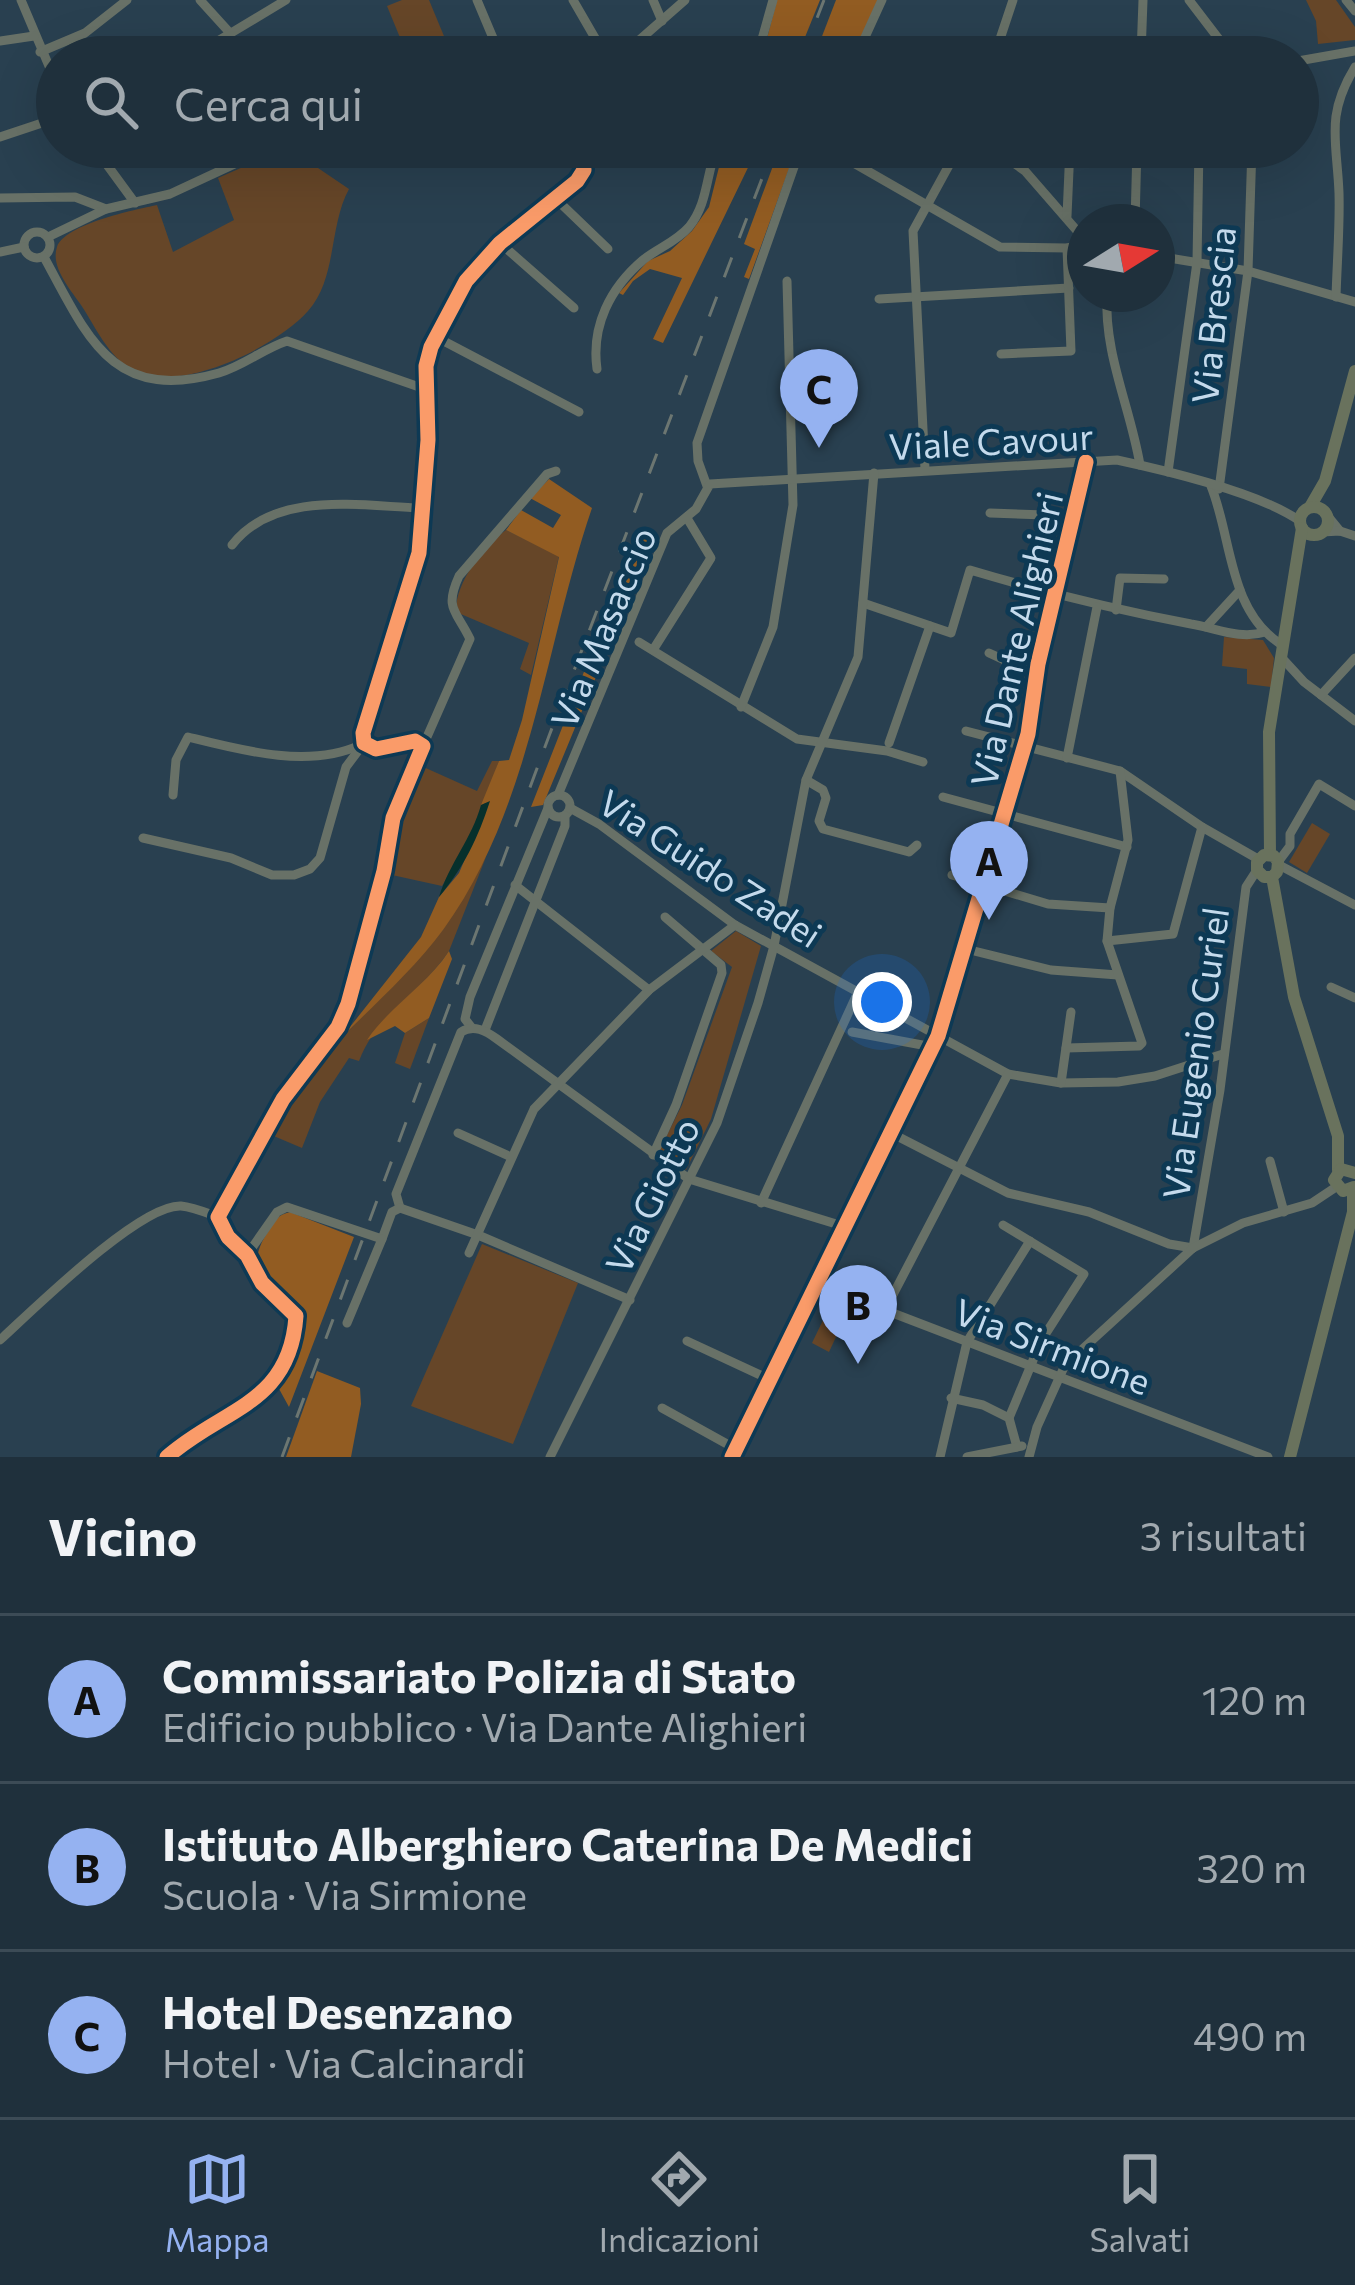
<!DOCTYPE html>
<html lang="it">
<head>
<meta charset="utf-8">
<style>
	:root { --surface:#1f303c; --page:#273843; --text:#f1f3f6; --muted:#a1a9af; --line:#3c4b56; --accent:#95b2f1 }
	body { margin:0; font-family:Commissioner,sans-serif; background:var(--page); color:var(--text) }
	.compass { position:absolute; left:1067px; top:204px; width:108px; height:108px; border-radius:50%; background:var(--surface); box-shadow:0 12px 48px #0002; rotate:79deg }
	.you { position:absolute; left:882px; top:1002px; width:42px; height:42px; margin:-30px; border:9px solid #fff; border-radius:50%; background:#1a73e8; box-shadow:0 0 0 18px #1a73e833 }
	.badge { display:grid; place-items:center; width:78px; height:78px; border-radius:50%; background:var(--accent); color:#111; font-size:39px; font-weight:700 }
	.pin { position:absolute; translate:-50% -99px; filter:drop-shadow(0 3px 6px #0008) }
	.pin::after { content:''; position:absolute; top:63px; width:42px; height:36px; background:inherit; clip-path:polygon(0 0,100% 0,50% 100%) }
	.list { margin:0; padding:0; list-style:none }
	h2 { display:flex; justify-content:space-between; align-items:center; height:156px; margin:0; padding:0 48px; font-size:51px }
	h2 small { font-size:39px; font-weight:400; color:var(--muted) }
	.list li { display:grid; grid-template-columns:78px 1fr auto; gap:36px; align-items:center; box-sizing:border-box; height:168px; padding:0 48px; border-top:3px solid var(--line) }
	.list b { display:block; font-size:45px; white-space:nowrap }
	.list p { margin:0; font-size:39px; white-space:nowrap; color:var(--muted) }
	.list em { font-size:39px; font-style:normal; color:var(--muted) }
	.icon { flex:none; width:66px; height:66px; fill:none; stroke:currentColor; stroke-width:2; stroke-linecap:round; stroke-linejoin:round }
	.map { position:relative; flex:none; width:1355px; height:1457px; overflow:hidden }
	.search { position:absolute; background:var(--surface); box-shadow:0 12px 48px #0002; left:36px; right:36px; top:36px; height:132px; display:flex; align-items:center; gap:30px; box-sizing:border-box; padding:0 42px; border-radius:66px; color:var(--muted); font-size:45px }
	.sheet { height:660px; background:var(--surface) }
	nav { display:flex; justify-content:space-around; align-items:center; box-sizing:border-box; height:168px; border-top:3px solid var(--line); background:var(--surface); font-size:33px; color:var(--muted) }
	nav a { display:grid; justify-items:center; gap:6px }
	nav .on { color:var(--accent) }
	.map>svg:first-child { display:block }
	.green { fill:#664628 }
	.forest { fill:#925c22 }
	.water { fill:#06302c }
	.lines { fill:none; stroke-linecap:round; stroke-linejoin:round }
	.minor { stroke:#687167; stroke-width:9 }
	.major { stroke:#69725d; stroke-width:12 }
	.rail { stroke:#6c7671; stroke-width:3; stroke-dasharray:21 21; stroke-linecap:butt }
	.cycleway-casing { stroke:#0d3954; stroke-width:22 }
	.cycleway { stroke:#fa9b69; stroke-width:15 }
	.labels { text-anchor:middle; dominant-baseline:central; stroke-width:10; stroke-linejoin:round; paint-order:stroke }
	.street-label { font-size:36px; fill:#c4daec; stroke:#0d3954 }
</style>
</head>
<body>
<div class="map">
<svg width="1355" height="1457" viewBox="0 0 1355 1457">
	<rect width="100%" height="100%" fill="#294050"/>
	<g class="green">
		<polygon points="402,0 429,0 451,53 441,57 408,57 387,6"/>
		<polygon points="1306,0 1336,0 1355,27 1355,40 1318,44 1316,21"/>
		<path d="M288 147H317L318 168 349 189C329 225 337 279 308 311 276 347 180 395 133 370 109 358 95 326 81 305 71 290 50 267 57 247 65 224 134 210 157 205L173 252 234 220 218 178Z"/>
		<path d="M506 530 559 556 531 675 520 669 529 643 456 612C455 583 483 547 506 530Z"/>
		<polygon points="1224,637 1263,640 1274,658 1271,687 1247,684 1247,669 1222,666"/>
		<polygon points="492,761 499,761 474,832 442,886 392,875 387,868 394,825 419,765 477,791"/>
		<polygon points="1312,823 1330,834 1307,873 1289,862"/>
		<path d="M486 857 449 951C422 992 377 1013 359 1061L349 1058 320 1102 302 1148 269 1134 311 1071 442 931Z"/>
		<polygon points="736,931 761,946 711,1119 686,1170 658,1153 682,1105 732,967 711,951"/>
		<polygon points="429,1018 410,1069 395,1063 405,1033"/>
		<polygon points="482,1244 578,1283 513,1444 411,1406"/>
		<polygon points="826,1314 843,1322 829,1352 812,1343"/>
	</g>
	<g class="forest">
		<polygon points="777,0 820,0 797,57 762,57"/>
		<polygon points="836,0 878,0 852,56 814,57"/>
		<polygon points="724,147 758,147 663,343 653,339 682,278 650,269 633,281 623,295 619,293 648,261 670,251 692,231 709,207"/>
		<polygon points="780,147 797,147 749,279 744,277 755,249 744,244"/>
		<path d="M549 479 592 508C544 648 532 807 443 930 414 969 377 1002 342 1037L421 937 439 897 459 873 489 802 481 805 499 761 509 760 522 720 559 557 506 530 521 510 553 528 561 515 530 498Z"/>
		<polygon points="645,530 656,532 543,805 531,807 618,585 630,567"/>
		<path d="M449 951 452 959 429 1018 405 1033 395 1026 367 1040C390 1006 427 985 449 951Z"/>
		<path d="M290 1212 354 1237 289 1407 278 1387 303 1317C278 1281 237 1278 269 1230 276 1219 278 1215 290 1212Z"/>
		<polygon points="317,1371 360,1388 361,1404 351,1457 286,1457"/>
	</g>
	<path class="water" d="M490 801C478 838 464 867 439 897 449 864 472 838 481 805Z"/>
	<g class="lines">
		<g class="minor">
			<polyline points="21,0 57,85"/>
			<polyline points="200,0 230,33"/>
			<polyline points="477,0 501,57"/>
			<polyline points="573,0 606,57"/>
			<polyline points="653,0 662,21"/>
			<polyline points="1189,0 1228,51 1238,57"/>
			<polyline points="1346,0 1355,11"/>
			<polyline points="0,41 34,36"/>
			<polyline points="998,46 1141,51"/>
			<polyline points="40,52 85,33 127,0"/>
			<polyline points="1141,55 1143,0"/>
			<polyline points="191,57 286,0"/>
			<polyline points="620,57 685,0"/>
			<polyline points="757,57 773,0"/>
			<polyline points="856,57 882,0"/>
			<polyline points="994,57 1013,0"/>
			<polyline points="1298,61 1355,51"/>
			<polyline points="0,137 57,118"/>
			<polyline points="94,147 135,203"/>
			<polyline points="991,147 1025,171 1085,240"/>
			<polyline points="838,154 1000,247 1067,248 1085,243"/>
			<polyline points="0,198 75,197 106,209 170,194 271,147"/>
			<polyline points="556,199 608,249"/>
			<polyline points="1067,216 1070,147"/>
			<polyline points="1135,222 1137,147"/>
			<circle cx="37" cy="245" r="13"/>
			<polyline points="48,237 106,209"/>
			<polyline points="500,243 574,308"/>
			<polyline points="0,252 24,247"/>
			<polyline points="1157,256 1248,271 1355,302"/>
			<path d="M44 257C88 338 112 403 219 373 243 366 263 349 287 341L425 389"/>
			<path d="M1107 294C1104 355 1130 406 1140 465"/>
			<path d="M1336 297C1337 262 1340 227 1339 193 1337 141 1325 116 1355 67"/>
			<polyline points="879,299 1069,288"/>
			<polyline points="436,337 579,412"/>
			<polyline points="1001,354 1071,351 1067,248"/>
			<path d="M597 369C591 326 610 288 643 260 658 248 676 242 689 227 708 204 706 174 717 147"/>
			<polyline points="925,469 913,231 959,147"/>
			<polyline points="1168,472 1197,262 1199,147"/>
			<polyline points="707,486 698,461 697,443 801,147"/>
			<path d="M1211 486C1232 538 1228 608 1279 643"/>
			<polyline points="1219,489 1248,271 1252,147"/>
			<polyline points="990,513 1075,516"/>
			<polyline points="1327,515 1340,531"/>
			<polyline points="1322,532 1340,531 1355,536"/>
			<path d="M232 545C275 490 359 506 420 508"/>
			<path d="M863 603 951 633 970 570C1044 592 1116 610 1191 624 1216 628 1240 640 1265 632"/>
			<polyline points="1116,610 1120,578 1164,579"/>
			<polyline points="1206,627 1240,590"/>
			<polyline points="639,642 797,739 887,751 923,762"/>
			<polyline points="653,650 711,558 687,518"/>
			<polyline points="989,653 1037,675"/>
			<polyline points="1282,658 1304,682 1355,721"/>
			<polyline points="1321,695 1355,658"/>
			<polyline points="741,707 773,627 793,505 787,281"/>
			<polyline points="966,731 1120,771 1202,827 1258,859"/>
			<polyline points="889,743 930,626"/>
			<path d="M423 746 470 639C456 610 444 609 459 576L547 474 556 471"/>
			<polyline points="1067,758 1097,607"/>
			<polyline points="806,780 823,790 826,798 819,821 823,829 909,852 917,845"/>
			<circle cx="559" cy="806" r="11"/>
			<path d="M173 795 176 760 188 737C240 750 309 769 360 745"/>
			<path d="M558 795 667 533 696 509 710 484 1117 460C1168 471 1258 492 1300 521"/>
			<polyline points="943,797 1127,847"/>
			<polyline points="570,808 599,824 735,925 1008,1074 1061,1083 1118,1082 1155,1076 1223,1054"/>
			<polyline points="143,838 231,858 272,875 294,875 310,869 320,858 346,767 364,743 363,733 419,553 428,440 426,366 431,347 466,281 500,243 577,181 584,170 582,155 575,147"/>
			<polyline points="1278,862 1290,846 1290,834 1319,784 1355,806"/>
			<polyline points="1279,865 1355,905"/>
			<polyline points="952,875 1048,904 1110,908"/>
			<polyline points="515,885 649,990"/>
			<polyline points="1107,941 1173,934 1202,827"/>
			<polyline points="966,949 1051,970 1118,975"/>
			<polyline points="1331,987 1355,998"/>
			<polyline points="472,1028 465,1019 470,997 548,808"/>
			<polyline points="485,1030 565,826 565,816"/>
			<polyline points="852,1032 933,1047"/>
			<polyline points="1066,1048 1139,1046 1142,1043 1107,941 1110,908 1128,840 1120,771"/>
			<polyline points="1061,1083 1071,1012"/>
			<polyline points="458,1133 511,1157"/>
			<polyline points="891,1133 1008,1193 1089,1212 1169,1244 1193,1248"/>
			<polyline points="653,1155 676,1105 722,973 721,965 665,917"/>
			<polyline points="1270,1161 1284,1212"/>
			<polyline points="761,1203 858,992"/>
			<path d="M400 1208 396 1194 461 1032C474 1024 486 1031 497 1039L689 1179 846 1227"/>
			<polyline points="400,1208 478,1235 630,1300"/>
			<polyline points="218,1217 283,1099 338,1027 348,1004 384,871 393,818 423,746 415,741 376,749 364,743"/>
			<polyline points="1003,1225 1084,1274 1041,1341 1009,1418"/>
			<polyline points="1193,1248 1220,1090 1246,887 1257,870"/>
			<polyline points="469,1253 534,1109 649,990 735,925"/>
			<polyline points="247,1255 277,1212 287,1207 382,1239 392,1212 400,1208"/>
			<polyline points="817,1284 1268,1457"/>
			<polyline points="885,1310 1008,1074"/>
			<polyline points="347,1323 382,1239"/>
			<path d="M0 1340C33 1310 140 1204 181 1206 193 1207 207 1213 218 1217L228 1237 247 1255 262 1283 296 1316C290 1405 222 1408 167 1457"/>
			<polyline points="687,1341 771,1380"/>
			<polyline points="951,1398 983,1405 1009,1418 1017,1447"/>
			<polyline points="662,1408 736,1449"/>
			<polyline points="550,1457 717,1123 758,1003 774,946 806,780 858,657 874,473"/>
			<polyline points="732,1457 938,1036 1028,734 1038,664 1086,462"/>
			<polyline points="940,1457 967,1342 1030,1241"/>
			<polyline points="967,1457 1022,1446"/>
			<polyline points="1029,1457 1037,1427 1065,1365 1193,1248 1243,1223 1312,1203 1336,1187"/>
		</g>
		<g class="major">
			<polyline points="1310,507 1325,481 1355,371"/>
			<circle cx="1314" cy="521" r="14"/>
			<polyline points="1270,855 1269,732 1302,528"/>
			<polyline points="1272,877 1264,877 1257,870 1257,862 1264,855 1274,856 1278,862 1277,872 1272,877 1294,997 1338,1136 1338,1170"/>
			<polyline points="1354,1187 1343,1191 1334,1180 1341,1169 1355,1173"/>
			<polyline points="1290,1457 1353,1212 1353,1188"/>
		</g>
		<g class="rail">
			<polyline points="802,57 824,0"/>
			<polyline points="282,1457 549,736 774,147"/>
		</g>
		<defs>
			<g id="cycleway">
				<path d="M167 1457C222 1408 290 1405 296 1316L262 1283 247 1255 228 1237 218 1217 283 1099 338 1027 348 1004 384 871 393 818 423 746 415 741 376 749 364 743 363 733 419 553 428 440 426 366 431 347 466 281 500 243 577 181 584 170 582 155 575 147"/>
				<polyline points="732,1457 938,1036 1028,734 1038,664 1086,462"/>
			</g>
		</defs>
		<use href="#cycleway" class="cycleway-casing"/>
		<use href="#cycleway" class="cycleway"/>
	</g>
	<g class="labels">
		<g class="street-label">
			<text transform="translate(1212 315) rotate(-84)">Via Brescia</text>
			<text transform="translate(991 440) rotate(-3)">Viale Cavour</text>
			<text transform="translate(602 627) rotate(-67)">Via Masaccio</text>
			<text transform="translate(1015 639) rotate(-77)">Via Dante Alighieri</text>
			<text transform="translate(711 867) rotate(33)">Via Guido Zadei</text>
			<text transform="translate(1194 1053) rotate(-82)">Via Eugenio Curiel</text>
			<text transform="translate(651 1195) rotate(-64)">Via Giotto</text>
			<text transform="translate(1053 1345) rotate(21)">Via Sirmione</text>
		</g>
	</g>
</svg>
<svg class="compass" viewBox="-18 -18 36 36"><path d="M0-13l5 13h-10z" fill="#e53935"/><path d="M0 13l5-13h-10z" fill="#a1a9af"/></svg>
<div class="you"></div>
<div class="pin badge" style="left:989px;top:920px">A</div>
<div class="pin badge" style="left:858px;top:1364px">B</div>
<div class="pin badge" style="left:819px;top:448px">C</div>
<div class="search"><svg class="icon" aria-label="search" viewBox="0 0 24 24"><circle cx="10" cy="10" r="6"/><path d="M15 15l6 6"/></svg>Cerca qui</div>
</div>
<section class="sheet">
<h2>Vicino<small>3 risultati</small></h2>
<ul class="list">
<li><span class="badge">A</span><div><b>Commissariato Polizia di Stato</b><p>Edificio pubblico · Via Dante Alighieri</p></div><em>120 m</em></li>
<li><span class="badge">B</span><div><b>Istituto Alberghiero Caterina De Medici</b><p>Scuola · Via Sirmione</p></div><em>320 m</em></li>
<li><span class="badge">C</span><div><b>Hotel Desenzano</b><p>Hotel · Via Calcinardi</p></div><em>490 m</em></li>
</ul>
</section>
<nav>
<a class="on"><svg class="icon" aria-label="map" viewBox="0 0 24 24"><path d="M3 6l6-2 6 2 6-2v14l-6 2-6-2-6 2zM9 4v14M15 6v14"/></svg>Mappa</a>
<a><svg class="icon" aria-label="directions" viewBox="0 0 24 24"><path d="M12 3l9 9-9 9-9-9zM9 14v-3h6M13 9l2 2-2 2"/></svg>Indicazioni</a>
<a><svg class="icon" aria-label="saved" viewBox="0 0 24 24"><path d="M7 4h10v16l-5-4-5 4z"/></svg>Salvati</a>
</nav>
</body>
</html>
